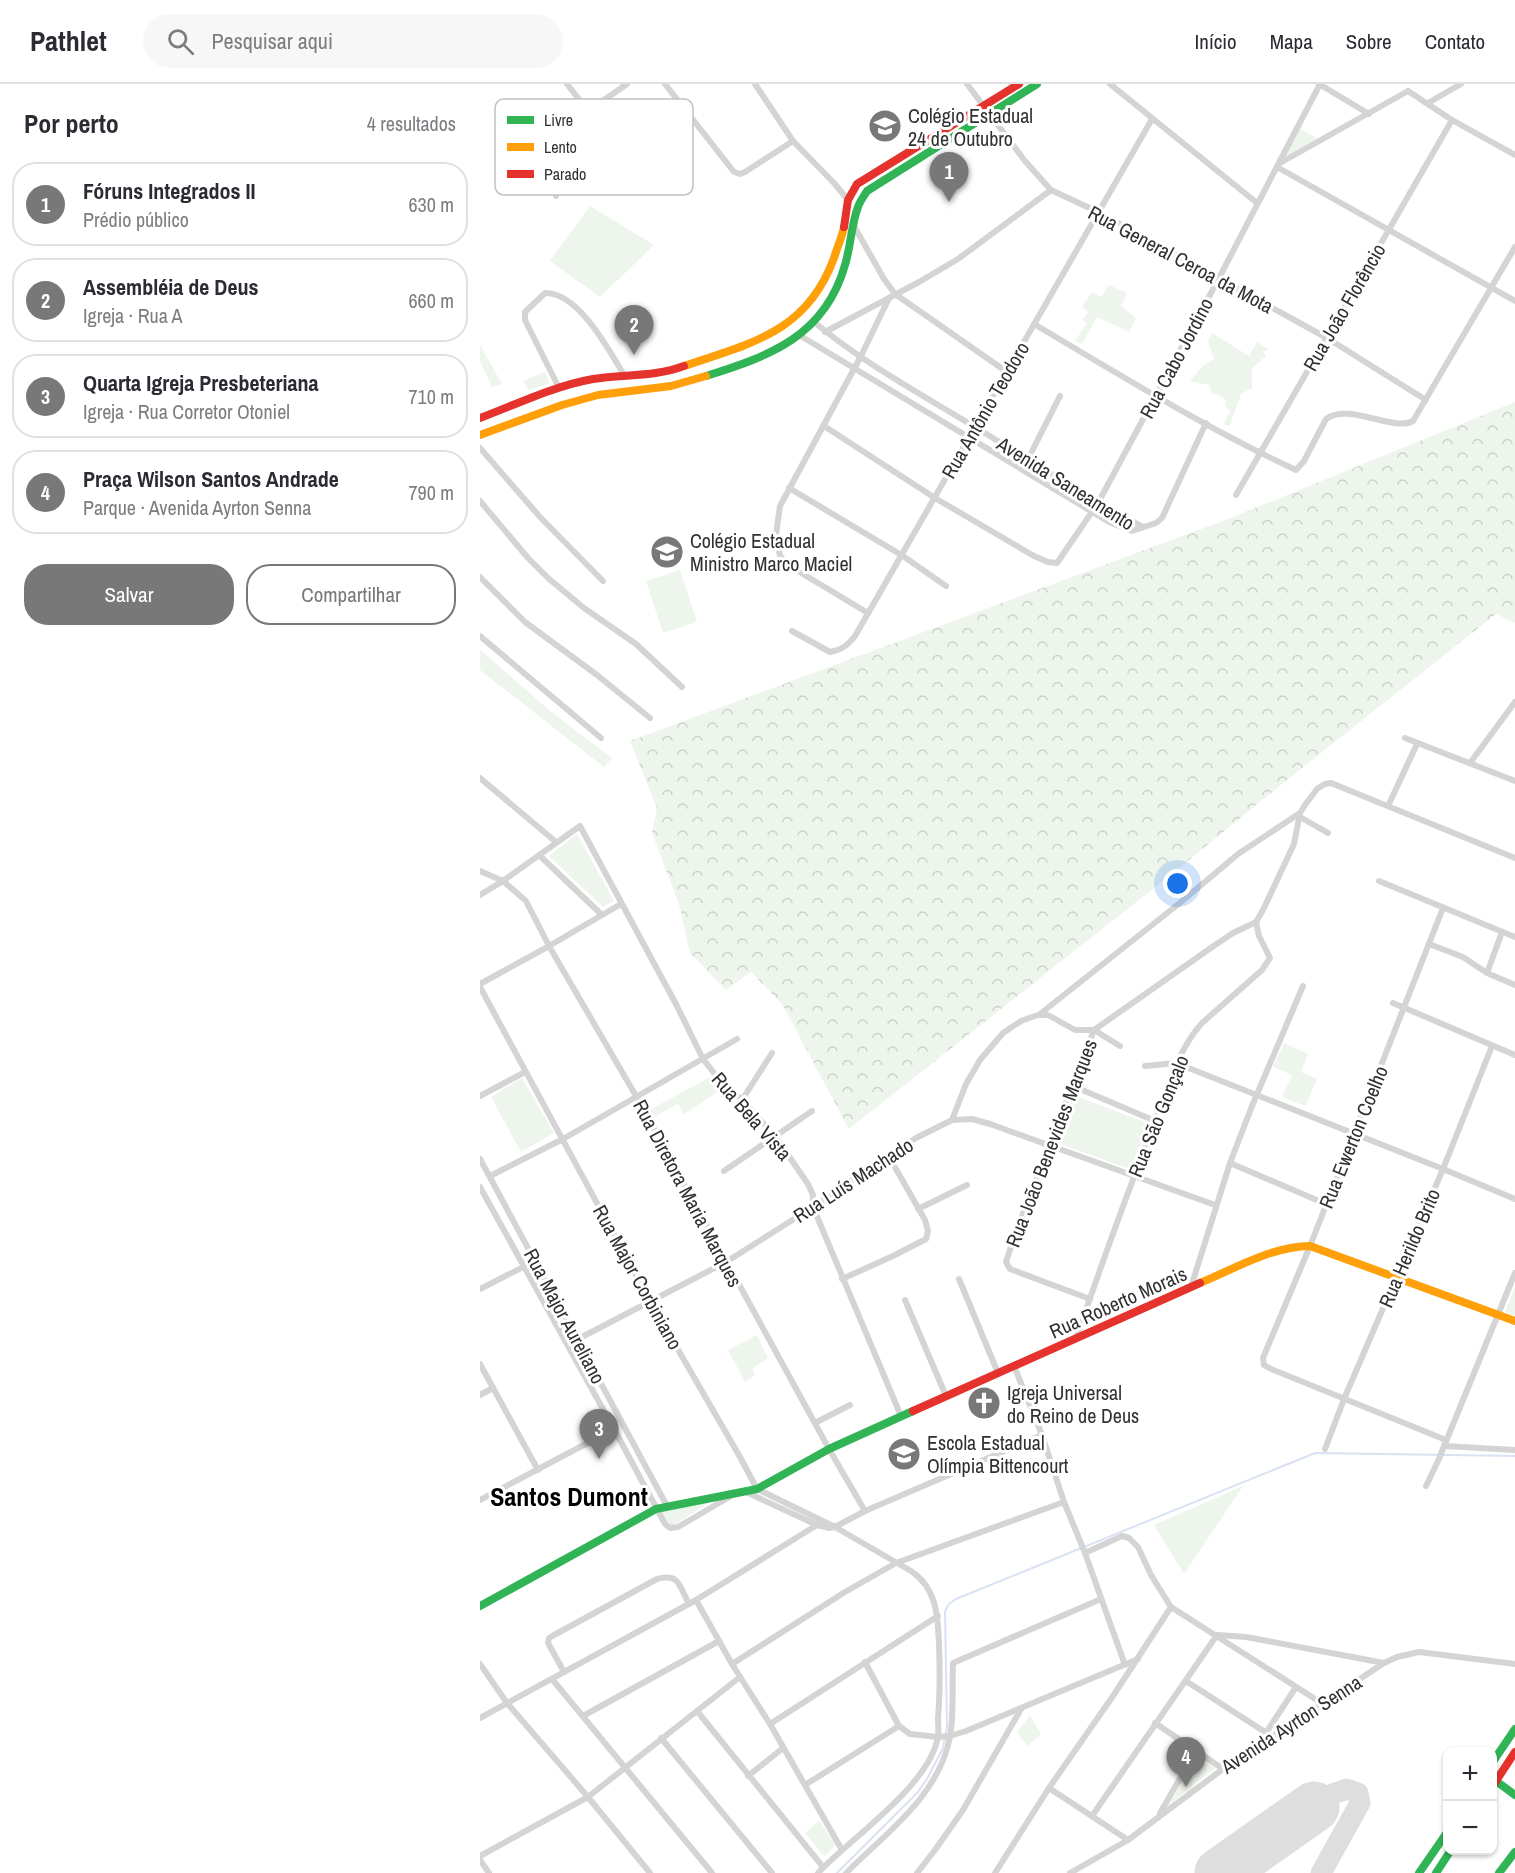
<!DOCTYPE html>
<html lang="pt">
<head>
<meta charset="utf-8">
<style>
	:root { --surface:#fff; --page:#f7f7f7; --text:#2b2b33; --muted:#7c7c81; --line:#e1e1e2; --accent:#787878 }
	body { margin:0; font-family:"Archivo Narrow",sans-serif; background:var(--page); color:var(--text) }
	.controls { position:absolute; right:18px; bottom:18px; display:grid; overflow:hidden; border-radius:12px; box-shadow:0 2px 4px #0004 }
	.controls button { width:54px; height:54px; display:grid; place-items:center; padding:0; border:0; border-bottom:2px solid var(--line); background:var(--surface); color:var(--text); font:30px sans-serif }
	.you { position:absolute; left:698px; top:800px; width:21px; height:21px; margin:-15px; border:4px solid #fff; border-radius:50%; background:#1a73e8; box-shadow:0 0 0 9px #1a73e833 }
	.badge { display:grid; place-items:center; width:39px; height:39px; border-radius:50%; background:var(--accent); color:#fff; font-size:20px; font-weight:700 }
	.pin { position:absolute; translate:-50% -50px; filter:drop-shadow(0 2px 3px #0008) }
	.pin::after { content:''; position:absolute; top:32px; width:21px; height:18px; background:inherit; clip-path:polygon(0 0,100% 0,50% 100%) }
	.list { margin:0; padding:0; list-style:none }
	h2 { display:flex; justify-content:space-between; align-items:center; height:78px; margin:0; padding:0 24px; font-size:26px }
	h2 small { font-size:20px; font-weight:400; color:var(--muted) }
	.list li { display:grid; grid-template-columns:39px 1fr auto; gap:18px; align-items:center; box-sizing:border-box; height:84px; margin:0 12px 12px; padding:0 12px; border:2px solid var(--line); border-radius:24px }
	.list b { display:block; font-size:22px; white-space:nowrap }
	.list p { margin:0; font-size:20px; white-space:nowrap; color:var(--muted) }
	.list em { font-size:20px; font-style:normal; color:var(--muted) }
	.actions { display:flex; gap:12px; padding:18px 24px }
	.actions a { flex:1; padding:14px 0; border:2px solid var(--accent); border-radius:24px; text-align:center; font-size:21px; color:var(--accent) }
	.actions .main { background:var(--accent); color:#fff }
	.icon { flex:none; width:33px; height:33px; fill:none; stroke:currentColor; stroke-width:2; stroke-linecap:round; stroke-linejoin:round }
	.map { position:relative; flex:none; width:1035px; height:1789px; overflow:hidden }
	header { display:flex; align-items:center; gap:36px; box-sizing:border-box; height:84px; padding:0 30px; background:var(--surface); border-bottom:2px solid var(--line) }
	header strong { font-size:28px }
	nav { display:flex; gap:33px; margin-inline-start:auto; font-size:21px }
	.search { width:420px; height:54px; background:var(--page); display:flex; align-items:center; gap:15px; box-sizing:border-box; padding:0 21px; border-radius:33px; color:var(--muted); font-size:22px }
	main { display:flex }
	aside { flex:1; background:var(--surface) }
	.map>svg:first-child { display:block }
	.green { fill:#eef5ec }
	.forest { fill:url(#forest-crowns) }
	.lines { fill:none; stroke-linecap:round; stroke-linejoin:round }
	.stream { stroke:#d9e2f3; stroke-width:2 }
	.taxiway { stroke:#dedede; stroke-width:21 }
	.runway { stroke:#dedede; stroke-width:51 }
	.street { stroke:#d4d4d4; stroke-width:6 }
	.fast { stroke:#30b455; stroke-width:8 }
	.slow { stroke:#ff9f0a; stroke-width:8 }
	.jam { stroke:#e5322d; stroke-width:8 }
	.labels { text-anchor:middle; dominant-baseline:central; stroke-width:6; stroke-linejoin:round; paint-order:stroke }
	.poi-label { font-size:20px; fill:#303030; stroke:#fff; text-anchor:start }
	.street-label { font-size:20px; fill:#303030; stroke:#fff }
	.district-label { font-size:26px; font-weight:bold; fill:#000; stroke:#fff }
	.key { fill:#fff; stroke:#c1c1c1; stroke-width:1.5 }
	.key-label { font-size:16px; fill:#303030 }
</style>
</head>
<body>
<header>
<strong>Pathlet</strong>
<div class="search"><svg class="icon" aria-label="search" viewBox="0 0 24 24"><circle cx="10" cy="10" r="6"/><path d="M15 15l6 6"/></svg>Pesquisar aqui</div>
<nav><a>Início</a><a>Mapa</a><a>Sobre</a><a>Contato</a></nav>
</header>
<main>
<aside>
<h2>Por perto<small>4 resultados</small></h2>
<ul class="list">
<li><span class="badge">1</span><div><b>Fóruns Integrados II</b><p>Prédio público</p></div><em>630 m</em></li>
<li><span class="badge">2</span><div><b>Assembléia de Deus</b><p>Igreja · Rua A</p></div><em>660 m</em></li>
<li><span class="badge">3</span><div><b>Quarta Igreja Presbeteriana</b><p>Igreja · Rua Corretor Otoniel</p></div><em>710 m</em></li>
<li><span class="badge">4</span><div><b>Praça Wilson Santos Andrade</b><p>Parque · Avenida Ayrton Senna</p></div><em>790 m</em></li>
</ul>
<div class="actions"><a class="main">Salvar</a><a>Compartilhar</a></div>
</aside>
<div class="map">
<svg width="1035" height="1789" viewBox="0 0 1035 1789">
	<defs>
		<pattern id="forest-crowns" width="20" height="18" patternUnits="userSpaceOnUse" patternTransform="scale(1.5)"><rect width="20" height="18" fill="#eef5ec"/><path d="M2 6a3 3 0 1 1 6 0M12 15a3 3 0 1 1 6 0" fill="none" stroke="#ccd2cb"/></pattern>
	</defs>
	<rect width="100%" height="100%" fill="#fff"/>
	<g class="green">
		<polygon points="820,44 838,55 805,73"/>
		<polygon points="110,122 174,161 120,213 70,177"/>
		<polygon points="629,201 647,209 641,222 656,234 649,248 617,233 602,260 595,257 607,239 602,236 608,228 602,223 612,208 621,213"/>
		<polygon points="732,249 769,272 777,258 788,265 784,268 786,272 772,284 772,304 761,310 749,343 744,340 750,327 745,321 746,316 739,311 732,310 729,301 710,297 723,282 734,275 728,257"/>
		<polygon points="0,261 22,300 12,303 0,277"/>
		<polygon points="65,288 70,299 48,306 43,297"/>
		<polygon points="200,486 217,538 183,549 166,497"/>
		<polygon points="0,566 74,630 132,674 124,683 0,586"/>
		<polygon points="97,750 134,817 123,823 69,772"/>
		<polygon points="804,959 828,970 821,988 837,995 825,1022 802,1013 812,991 793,983"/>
		<polygon points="232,992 242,1005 204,1030 198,1020 172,1034 168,1027"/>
		<polygon points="42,994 74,1049 41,1068 11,1013"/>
		<polygon points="593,1011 670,1040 652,1086 575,1058"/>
		<polygon points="1035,1203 1035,1232 1025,1228"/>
		<polygon points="277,1251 288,1274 273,1284 275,1291 265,1298 248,1266"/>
		<polygon points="763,1402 704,1490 674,1441"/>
		<polygon points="228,1419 194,1441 189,1441 178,1426"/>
		<polygon points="550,1631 561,1650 547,1662 537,1648"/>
		<polygon points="717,1672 735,1684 689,1721"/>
		<polygon points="339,1737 356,1761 344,1772 325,1749"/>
	</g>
	<polygon class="forest" points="1035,318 1035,539 1016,530 802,700 693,789 369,1045 302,920 271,888 246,906 210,869 199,820 172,749 177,724 150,657 748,435"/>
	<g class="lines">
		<polyline class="stream" points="357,1789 438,1708 447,1695 463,1664 467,1643 465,1527 469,1520 476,1515 835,1369 1035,1372"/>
		<polyline class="taxiway" points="834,1723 853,1710 867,1705 878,1709 880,1719 841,1789"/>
		<polyline class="runway" points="740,1789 834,1723"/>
		<g class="street">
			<polyline points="87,0 108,27 154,93"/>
			<polyline points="185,0 254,88 260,90 265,88 313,57"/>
			<polyline points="275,0 313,57 354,99 368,116"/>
			<polyline points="487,0 545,77 571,106 618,128 847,254 946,316"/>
			<polyline points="630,0 777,119"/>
			<polyline points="839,0 889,30"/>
			<polyline points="928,7 972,36 1035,71"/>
			<polyline points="948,19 981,0"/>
			<polyline points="108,27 147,0"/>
			<polyline points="800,79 928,7"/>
			<polyline points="797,83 1035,217"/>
			<polyline points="76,112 63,63 62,55 66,48 104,22"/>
			<polyline points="374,142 404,195 415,210 527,288"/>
			<path d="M334 238C382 278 437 308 490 340 548 375 603 411 663 443"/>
			<path d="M554 240C640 291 726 344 816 386L824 377 846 335C868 318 913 348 933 337L1035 163"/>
			<polyline points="345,248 439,198 478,175 571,106"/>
			<polyline points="319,251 629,438 652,447 676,439 682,434 726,339"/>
			<path d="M79 304 45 236V228L65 209C98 208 129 266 144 291"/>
			<polyline points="344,342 455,414 554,472 568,478 577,479 618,419 739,194 840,0"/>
			<polyline points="0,364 60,433 123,497"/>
			<polyline points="548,375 580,312"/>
			<polyline points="309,404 423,472 466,502"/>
			<polyline points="756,411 972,36"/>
			<polyline points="0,417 48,474 68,494 104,524 156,560 202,603"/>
			<polyline points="0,493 45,538 117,591 170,634"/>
			<polyline points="388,529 308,481 300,472 296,451 300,422 381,272 409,214"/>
			<path d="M312 547 350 568C362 566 368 561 375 552L672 35"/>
			<polyline points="0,552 121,654"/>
			<polyline points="925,654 1035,697"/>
			<polyline points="990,679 1035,618"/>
			<polyline points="0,694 76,758"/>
			<polyline points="908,722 937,660"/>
			<polyline points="820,733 848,749"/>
			<polyline points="59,771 121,830"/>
			<polyline points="0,787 23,797 46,817 69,862 156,1012 349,1365 385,1427"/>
			<polyline points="899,797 1035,853"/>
			<polyline points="0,811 23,797 100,742 197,922 223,975 238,994 262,1016 295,1052 328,1100 333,1111 333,1123 421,1332"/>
			<polyline points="963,824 830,1162 783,1274 784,1281 791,1285 966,1356"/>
			<polyline points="776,838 783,826 814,760 820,729 825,721 837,705 845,700 851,699 1035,774"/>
			<polyline points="949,860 983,873 1007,889 1035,901"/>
			<polyline points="1007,889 1022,848"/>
			<polyline points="0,900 69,862 141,820"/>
			<path d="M0 903 170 1217 260 1373 277 1405 355 1443 431 1487C457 1504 458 1533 459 1561 460 1585 460 1610 458 1634 458 1640 459 1647 458 1653 449 1702 372 1753 338 1789"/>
			<polyline points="913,919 1035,971"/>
			<polyline points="560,930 701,818 758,770 820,729"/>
			<polyline points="665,982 696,979 963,1085 1035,1115"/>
			<polyline points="593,1002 675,1037"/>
			<polyline points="0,1012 45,988"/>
			<polyline points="262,1016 292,969"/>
			<polyline points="472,1036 492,1035 510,1040 735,1121"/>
			<polyline points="0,1075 187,1422"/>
			<polyline points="750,1079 846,1120"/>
			<polyline points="244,1087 332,1027"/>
			<polyline points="10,1092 83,1055 257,955"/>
			<polyline points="0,1103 134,1345 185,1440 190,1444 198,1443 251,1412"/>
			<polyline points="438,1125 487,1101"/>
			<polyline points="362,1195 413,1172 446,1155 448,1147 445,1136 408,1071"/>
			<polyline points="479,1195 518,1289"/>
			<polyline points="711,1203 750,1079 772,1022 823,902"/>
			<polyline points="0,1205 55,1177"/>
			<polyline points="610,1215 530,1185 526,1178 534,1153 614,946 735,861 753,849 776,838"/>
			<polyline points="425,1216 466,1312"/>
			<polyline points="98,1255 246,1178 333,1123 408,1071 436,1054 472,1036 486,1000 500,976 523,949 541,937 558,931 568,931 595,946 614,946 640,962"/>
			<path d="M596 1255C620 1184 646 1113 673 1043 687 1007 696 968 722 939L782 886 790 874 779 852 776 838"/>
			<polyline points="0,1280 58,1386"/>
			<polyline points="534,1282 562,1351 584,1418 605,1469 645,1581"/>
			<polyline points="0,1311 13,1304"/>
			<polyline points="335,1339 370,1321"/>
			<polyline points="964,1362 1035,1366"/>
			<polyline points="845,1365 864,1315 963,1085 1012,962"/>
			<polyline points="946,1402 958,1377 1035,1189"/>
			<polyline points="266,1408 337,1441 349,1444 355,1443 385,1427 562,1351"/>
			<polyline points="0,1416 134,1345"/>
			<polyline points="605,1469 642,1452 649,1454 658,1463 671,1491 691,1523 843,1620"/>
			<polyline points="216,1516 252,1580 290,1640 362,1766"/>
			<polyline points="738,1551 766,1553 904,1579"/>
			<polyline points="385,1578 419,1642 430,1650 458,1653 470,1652 486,1647 658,1575"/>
			<polyline points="0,1580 27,1619 108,1713 170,1789"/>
			<polyline points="252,1580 365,1508 416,1479 584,1418"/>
			<path d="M84 1588 68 1559 69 1554 74 1551 177 1495C200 1489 199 1502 209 1520"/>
			<polyline points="72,1595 232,1789"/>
			<polyline points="706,1597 791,1652"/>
			<polyline points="217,1627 343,1783"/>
			<polyline points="103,1632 239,1557"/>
			<polyline points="0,1634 216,1516 337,1441"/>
			<polyline points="675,1639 743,1685"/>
			<polyline points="290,1640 458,1532"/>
			<polyline points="786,1649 816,1603"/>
			<polyline points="181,1654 292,1789"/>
			<polyline points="268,1692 303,1664"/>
			<polyline points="325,1701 419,1642"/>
			<polyline points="569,1704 648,1756"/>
			<polyline points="680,1729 716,1667"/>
			<polyline points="612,1732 737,1551"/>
			<polyline points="0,1772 108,1713 260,1593"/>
			<polyline points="0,1776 9,1789"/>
			<path d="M366 1789C407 1748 458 1713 470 1653 474 1631 472 1602 473 1579L621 1515"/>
			<polyline points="437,1789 455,1766 483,1726 541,1625"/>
			<polyline points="515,1789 569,1704 633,1612 691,1523"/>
			<polyline points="590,1789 648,1756 743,1685 904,1579 917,1573 939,1568 1035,1580"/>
		</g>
		<g class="fast">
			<path d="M226 292C290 272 345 252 365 181 371 162 371 141 378 123 380 117 384 112 387 107L557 0"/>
			<polyline points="0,1522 176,1425 277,1405 349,1365 433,1327"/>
			<polyline points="1012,1679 1035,1645"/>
			<polyline points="1016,1697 1035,1711"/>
			<polyline points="939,1789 968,1747"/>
			<polyline points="956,1789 971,1766"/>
			<polyline points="1019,1789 1035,1768"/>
		</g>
		<g class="slow">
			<path d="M204 282C272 259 327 248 354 174 357 164 362 153 364 143"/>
			<polyline points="0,351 82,321 118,311 191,302 226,292"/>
			<path d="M720 1199C754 1185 793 1162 830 1162L1035 1237"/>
		</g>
		<g class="jam">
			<polyline points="364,143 368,116 377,100 539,0"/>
			<path d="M0 334C37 320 74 302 113 295 144 290 175 293 204 282"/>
			<polyline points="433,1327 720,1199"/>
			<polyline points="1012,1703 1035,1668"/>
		</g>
	</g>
	<defs>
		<symbol id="school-disc" viewBox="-11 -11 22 22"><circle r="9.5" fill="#787878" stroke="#fff"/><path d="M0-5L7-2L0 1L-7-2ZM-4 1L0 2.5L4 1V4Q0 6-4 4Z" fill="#fff"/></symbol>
		<symbol id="church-disc" viewBox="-11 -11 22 22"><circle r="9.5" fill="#787878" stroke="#fff"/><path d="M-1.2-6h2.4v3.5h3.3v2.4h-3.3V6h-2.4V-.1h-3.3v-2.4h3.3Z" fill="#fff"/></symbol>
	</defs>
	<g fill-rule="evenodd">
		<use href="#school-disc" x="386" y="23" width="38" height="38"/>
		<use href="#school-disc" x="168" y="449" width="38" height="38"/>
		<use href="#church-disc" x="485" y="1300" width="38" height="38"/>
		<use href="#school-disc" x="405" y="1351" width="38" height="38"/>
	</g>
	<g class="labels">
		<g class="poi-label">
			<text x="428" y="31">Colégio Estadual<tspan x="428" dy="23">24 de Outubro</tspan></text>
			<text x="210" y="456">Colégio Estadual<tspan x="210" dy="23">Ministro Marco Maciel</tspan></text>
			<text x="527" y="1308">Igreja Universal<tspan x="527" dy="23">do Reino de Deus</tspan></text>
			<text x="447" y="1358">Escola Estadual<tspan x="447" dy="23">Olímpia Bittencourt</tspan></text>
		</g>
		<g class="street-label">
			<text transform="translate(701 175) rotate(28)">Rua General Ceroa da Mota</text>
			<text transform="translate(864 223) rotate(-60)">Rua João Florêncio</text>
			<text transform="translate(696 274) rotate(-62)">Rua Cabo Jordino</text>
			<text transform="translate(505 326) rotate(-60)">Rua Antônio Teodoro</text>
			<text transform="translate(586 399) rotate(32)">Avenida Saneamento</text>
			<text transform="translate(272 1032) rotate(49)">Rua Bela Vista</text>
			<text transform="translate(678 1032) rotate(-68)">Rua São Gonçalo</text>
			<text transform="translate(873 1053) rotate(-68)">Rua Ewerton Coelho</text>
			<text transform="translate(571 1059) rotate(-69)">Rua João Benevides Marques</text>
			<text transform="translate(373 1096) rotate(-33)">Rua Luís Machado</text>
			<text transform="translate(208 1109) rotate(62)">Rua Diretora Maria Marques</text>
			<text transform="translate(929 1164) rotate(-67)">Rua Herildo Brito</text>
			<text transform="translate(158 1193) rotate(61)">Rua Major Corbiniano</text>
			<text transform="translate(638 1218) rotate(-24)">Rua Roberto Morais</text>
			<text transform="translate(85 1232) rotate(62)">Rua Major Aureliano</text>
			<text transform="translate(811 1640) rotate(-33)">Avenida Ayrton Senna</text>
		</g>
		<g class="district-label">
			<text x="89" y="1412">Santos Dumont</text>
		</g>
	</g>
	<rect x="15" y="15" width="198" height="96" rx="9" class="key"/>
	<rect x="27" y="32" width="27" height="8" fill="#30b455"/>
	<rect x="27" y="59" width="27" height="8" fill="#ff9f0a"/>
	<rect x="27" y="86" width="27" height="8" fill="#e5322d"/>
	<g class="key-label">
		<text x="64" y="42">Livre</text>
		<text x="64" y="69">Lento</text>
		<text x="64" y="96">Parado</text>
	</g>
</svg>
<div class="controls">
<button>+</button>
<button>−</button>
</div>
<div class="you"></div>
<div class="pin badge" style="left:469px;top:118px">1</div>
<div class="pin badge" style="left:154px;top:271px">2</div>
<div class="pin badge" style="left:119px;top:1375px">3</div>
<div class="pin badge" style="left:706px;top:1703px">4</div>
</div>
</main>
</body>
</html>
